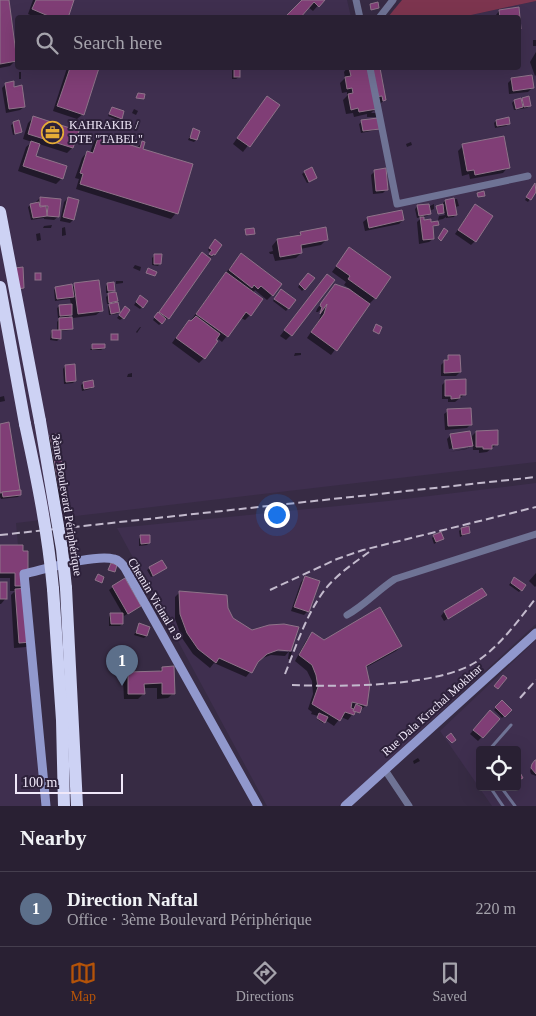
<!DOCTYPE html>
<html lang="en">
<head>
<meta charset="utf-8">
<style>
	:root { --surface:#292033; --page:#31283b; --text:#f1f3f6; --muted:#a5a3ac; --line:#453e4e; --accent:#b45309 }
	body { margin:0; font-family:"Times New Roman",serif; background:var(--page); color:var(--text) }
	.controls { position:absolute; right:15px; bottom:15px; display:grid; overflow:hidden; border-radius:5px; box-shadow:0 5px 20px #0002 }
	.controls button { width:45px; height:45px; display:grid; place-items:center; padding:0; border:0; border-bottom:1px solid var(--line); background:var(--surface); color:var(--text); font:25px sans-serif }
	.scale { position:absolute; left:15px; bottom:12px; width:108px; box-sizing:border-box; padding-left:5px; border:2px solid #f0e8f9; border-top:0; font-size:14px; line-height:18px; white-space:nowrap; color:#f0e8f9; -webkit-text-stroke:4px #2d213a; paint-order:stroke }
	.you { position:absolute; left:276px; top:514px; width:18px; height:18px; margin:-12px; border:4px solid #fff; border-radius:50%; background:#1a73e8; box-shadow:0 0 0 8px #1a73e833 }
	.badge { display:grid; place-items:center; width:32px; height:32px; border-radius:50%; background:var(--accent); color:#fff; font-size:16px; font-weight:700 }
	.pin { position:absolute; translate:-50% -41px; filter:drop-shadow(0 1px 2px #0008) }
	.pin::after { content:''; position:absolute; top:26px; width:18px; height:15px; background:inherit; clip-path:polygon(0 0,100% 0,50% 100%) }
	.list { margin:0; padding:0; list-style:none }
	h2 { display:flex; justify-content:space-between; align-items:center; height:65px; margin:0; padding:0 20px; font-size:21px }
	h2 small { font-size:16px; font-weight:400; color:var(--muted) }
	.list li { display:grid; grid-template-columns:32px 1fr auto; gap:15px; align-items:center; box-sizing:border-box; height:75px; padding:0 20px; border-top:1px solid var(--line) }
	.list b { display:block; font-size:19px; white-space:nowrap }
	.list p { margin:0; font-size:16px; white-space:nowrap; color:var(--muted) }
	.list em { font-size:16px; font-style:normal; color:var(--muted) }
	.icon { flex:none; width:28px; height:28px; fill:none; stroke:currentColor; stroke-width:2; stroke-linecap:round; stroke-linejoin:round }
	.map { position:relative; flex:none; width:536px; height:806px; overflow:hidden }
	.search { position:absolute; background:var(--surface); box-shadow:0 5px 20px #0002; left:15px; right:15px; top:15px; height:55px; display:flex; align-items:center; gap:12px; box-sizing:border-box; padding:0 18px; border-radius:5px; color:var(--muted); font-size:19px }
	.sheet { height:140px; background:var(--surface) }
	nav { display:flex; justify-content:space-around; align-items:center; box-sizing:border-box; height:70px; border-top:1px solid var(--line); background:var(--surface); font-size:14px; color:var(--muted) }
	nav a { display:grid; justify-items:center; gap:2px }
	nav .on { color:var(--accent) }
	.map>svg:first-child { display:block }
	.built { fill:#3f2f4f; fill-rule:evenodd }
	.green { fill:#7d354f }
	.shadow { fill:#0007; fill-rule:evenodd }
	.building { fill:#803e76; stroke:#8e7389 }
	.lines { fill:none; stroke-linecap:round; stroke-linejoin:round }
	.lane { stroke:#6f7395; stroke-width:3 }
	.street { stroke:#6f7395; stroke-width:7 }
	.secondary { stroke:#9198cd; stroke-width:9 }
	.highway { stroke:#cdd2f4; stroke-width:12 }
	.rail { stroke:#c3bacd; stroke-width:2; stroke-dasharray:8 4; stroke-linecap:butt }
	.highway-bridge { stroke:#cdd2f4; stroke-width:12 }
	.labels { text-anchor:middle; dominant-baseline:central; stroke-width:4; stroke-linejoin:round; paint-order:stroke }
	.poi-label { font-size:12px; fill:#f0e8f9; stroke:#2d213a; text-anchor:start }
	.street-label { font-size:12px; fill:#f0e8f9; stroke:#2d213a }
</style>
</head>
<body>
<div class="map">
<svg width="536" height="806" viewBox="0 0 536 806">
	<rect width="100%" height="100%" fill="#372b44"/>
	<g class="built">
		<polygon points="0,0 347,0 351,17 18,18 18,68 518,68 518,18 462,17 536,1 536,462 16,523 41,806 0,806"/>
		<polygon points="536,483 536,624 339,806 267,806 117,528 388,501"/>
		<path d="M536 640V806H492L440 731ZM480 750H517V787H480Z"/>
	</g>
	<polygon class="green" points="402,0 536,0 536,1 462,17 388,17"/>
	<g class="shadow">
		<polygon points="0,0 8,0 15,61 10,66 0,68"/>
		<polygon points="33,0 72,0 66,18 37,18 28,14"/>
		<polygon points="301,0 323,0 313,11 308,7 298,18 287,18 302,1"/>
		<polygon points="518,9 520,28 518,30 518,18 496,18 496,15 499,11"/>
		<rect x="533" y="40" width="3" height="6"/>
		<polygon points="536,52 536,75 535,76 530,62"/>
		<polygon points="67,68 98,68 83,114 77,119 53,111"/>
		<polygon points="232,68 238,68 239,77 236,79 232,79"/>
		<polygon points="347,68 378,68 384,100 371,113 378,113 377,117 367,117 367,114 354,117 353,113 346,114 343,100 347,96 347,92 342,93 340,83 345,78 344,72"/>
		<rect x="19" y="72" width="2" height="7"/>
		<polygon points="512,79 532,88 528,92 509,94 508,83"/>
		<polygon points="6,84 13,88 24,107 20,110 6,113 2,88"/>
		<polygon points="528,98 530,105 527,108 514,110 512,103 514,101"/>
		<polygon points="262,103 278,106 243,152 233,144"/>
		<polygon points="112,108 121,118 118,120 108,116"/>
		<polygon points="134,109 138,111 136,115 132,113"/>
		<polygon points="33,118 77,132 72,148 67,153 39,144 35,156 62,178 56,184 18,171 26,147 32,142 23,139 28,123"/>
		<polygon points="496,121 509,124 506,126 495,128 494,123"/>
		<polygon points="18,122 21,131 13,135 11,125"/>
		<polygon points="362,122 379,128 376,130 361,133 359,124"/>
		<polygon points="193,130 196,140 194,142 188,140"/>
		<polygon points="99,136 137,148 142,142 141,149 176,213 171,219 76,189 79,179 75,178 82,158 87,152 90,153 94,141"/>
		<polygon points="411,142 412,145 407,147 406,144"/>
		<polygon points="463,146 508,167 503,173 470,179 469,174 462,176 458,151"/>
		<polygon points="375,171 387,189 383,193 373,194 371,175"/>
		<polygon points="305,172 313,180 307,183 302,174"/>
		<polygon points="535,184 536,190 528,202 525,200"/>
		<polygon points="40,198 60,200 58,217 54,220 44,219 44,218 31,220 28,207 31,205 37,204 36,202"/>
		<polygon points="68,198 73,220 70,223 60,221 64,202"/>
		<polygon points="455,199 457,199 459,206 455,207 456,214 454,217 446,218 446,217 443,219 438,220 439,216 445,215 444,211 437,214 436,207 444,206 443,203 445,201 454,201"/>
		<polygon points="434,204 434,209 429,211 429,214 427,216 422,217 423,221 437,222 437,224 432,228 433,239 429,242 419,244 417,222 422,217 417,218 415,209 418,206 428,207"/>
		<polygon points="472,209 475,241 471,245 455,234"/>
		<polygon points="401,212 403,220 399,224 365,231 363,222 367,219"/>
		<polygon points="52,225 51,228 43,228 44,226"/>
		<polygon points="65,227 66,235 62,236 62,228"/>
		<polygon points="40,233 41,240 37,241 36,234"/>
		<polygon points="301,233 326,240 321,245 300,249 301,253 296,258 275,261 273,254 270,254 269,252 273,251 272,246 277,240 296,237"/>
		<polygon points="213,243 214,254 212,257 208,256 211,253 208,250"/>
		<polygon points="349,249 375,298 370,303 331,355 307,338 319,320 323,307 318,312 316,312 317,309 330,291 335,286 353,291 344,285 346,282 332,272"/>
		<polygon points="202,254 168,318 159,325 153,320"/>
		<polygon points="155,255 160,263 158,266 152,265 152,258"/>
		<polygon points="236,260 272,295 267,300 255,290 253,293 250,315 245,320 241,318 222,342 216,337 204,358 199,363 172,343 184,326 193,320 192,319 221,279"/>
		<polygon points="135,265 141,267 140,271 133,268"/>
		<polygon points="308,275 304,289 302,291 298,287"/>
		<polygon points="327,275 291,335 286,340 280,336"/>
		<polygon points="116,281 123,281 123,283 116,284"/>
		<polygon points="108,284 114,290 110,294 116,301 112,305 119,312 117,314 109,315 108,307 112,303 107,304 106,297 110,293 106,293 106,286"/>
		<polygon points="75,285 102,310 96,315 73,318 72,313 67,319 72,328 69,330 60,331 60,338 57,341 50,340 51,333 53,331 57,331 57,322 61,317 58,318 57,308 60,306 71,305 70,299 55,301 54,290 56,288 72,288"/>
		<polygon points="279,293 294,300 286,311 273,301"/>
		<polygon points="138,299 142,307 140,309 134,305"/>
		<polygon points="123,310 123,318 120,320 117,318"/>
		<polygon points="140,327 141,327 137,333 136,332"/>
		<polygon points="93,345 104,348 101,350 90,350"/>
		<polygon points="295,353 301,353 301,355 294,356"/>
		<polygon points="449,357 460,372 456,376 441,376 441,365"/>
		<polygon points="65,366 75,381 73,383 64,384 63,369"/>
		<polygon points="132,373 132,377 127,377 128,374"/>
		<polygon points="446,381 465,394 455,402 448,402 448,399 442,399 442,385"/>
		<polygon points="84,383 92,387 90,389 82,391 81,385"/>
		<polygon points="4,396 5,401 0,402 0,397"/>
		<polygon points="448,411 471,424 467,428 445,430 444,414"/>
		<polygon points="0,425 19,489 17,492 20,495 18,497 1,499 0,497"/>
		<polygon points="476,432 497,444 487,452 479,453 479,450 473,450 472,436"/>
		<polygon points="451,435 472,444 467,449 449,452 469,448 469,445 449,449 447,439"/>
		<polygon points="51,437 67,504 60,509 47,440"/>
		<polygon points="461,529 469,533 460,537 459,531"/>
		<polygon points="141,536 149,543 147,545 139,546 139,539"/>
		<polygon points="434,536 442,539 434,544 432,538"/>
		<polygon points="0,547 27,589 31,642 26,647 14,648 11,595 15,591 10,591 10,578 0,578"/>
		<polygon points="161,561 163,570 151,577 147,570"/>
		<polygon points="536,573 536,586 535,587 529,581"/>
		<polygon points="305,578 308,611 304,615 291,611 301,582"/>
		<polygon points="512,581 521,590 519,592 509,585"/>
		<polygon points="0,583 6,598 1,604 0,604"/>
		<polygon points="113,587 139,606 124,616 109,590"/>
		<path d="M180 592 233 619 251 632 290 650 285 656 271 655 260 659 246 677 214 663 210 668 193 654 182 638 175 619V597ZM272 648 288 650V652L271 651Z"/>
		<polygon points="485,595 444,621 441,616 444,612"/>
		<polygon points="111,614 122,624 120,626 109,626 109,617"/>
		<polygon points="139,625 146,636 144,638 134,635"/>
		<polygon points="313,634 324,641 401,646 396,651 365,668 366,705 358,713 354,712 348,720 341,717 334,726 325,720 323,723 317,719 318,716 311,714 312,712 308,709 313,694 312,681 307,671 295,661 307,639"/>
		<polygon points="289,652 292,652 290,659 288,659"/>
		<polygon points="162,668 173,693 168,698 157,699 157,688 143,688 143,694 138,699 124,699 123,679 128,673 158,673"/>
		<polygon points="502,702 510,710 502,718 494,710"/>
		<polygon points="486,716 498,719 478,741 470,734"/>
		<polygon points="418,758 420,761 414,764 413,761"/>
		<polygon points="536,762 536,776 531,774 530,771 532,765"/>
	</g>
	<g class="building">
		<polygon points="0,0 9,0 17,61 0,64"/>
		<polygon points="36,0 74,0 68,18 53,18 32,9"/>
		<polygon points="302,0 325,0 319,7 314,2 300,18 288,18 286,16"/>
		<polygon points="378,2 379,8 371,10 370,4"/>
		<polygon points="519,7 521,29 518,29 518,18 500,18 499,10"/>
		<polygon points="70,68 99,68 84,115 57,106"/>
		<rect x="234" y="68" width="6" height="9"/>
		<polygon points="349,68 380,68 386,100 383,101 382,96 375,97 377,109 359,112 358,108 351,110 348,94 353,93 352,88 347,89 345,77 351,76"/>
		<polygon points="532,75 534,88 513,91 511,78"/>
		<polygon points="14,81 14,87 22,85 25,107 9,109 5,83"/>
		<polygon points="138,93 145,94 144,99 136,98"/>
		<polygon points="267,96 280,105 250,147 237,138"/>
		<polygon points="529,96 531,106 524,107 522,98"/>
		<polygon points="521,98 523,107 516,109 514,100"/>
		<polygon points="112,107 124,111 122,119 109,114"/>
		<polygon points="33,116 79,131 73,148 28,134"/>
		<polygon points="509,117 510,124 497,126 496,120"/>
		<polygon points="378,118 380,129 363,131 361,120"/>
		<polygon points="19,120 22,132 15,134 13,122"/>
		<polygon points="193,128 200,131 197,140 190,138"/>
		<polygon points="99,135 140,148 142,141 145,142 143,149 193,164 178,214 80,184 83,174 80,173 87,151 93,153"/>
		<polygon points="504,136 510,168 475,175 474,170 467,171 462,144"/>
		<polygon points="31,141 40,144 36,156 67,166 63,179 23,166"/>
		<polygon points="312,167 317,178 309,182 304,171"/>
		<polygon points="386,168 388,190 376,191 374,170"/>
		<polygon points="535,183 536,192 531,200 526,197"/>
		<polygon points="484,191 485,196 478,197 477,193"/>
		<polygon points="40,197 61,199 59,217 47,216 48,206 40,206"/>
		<polygon points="68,197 79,200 74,220 63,217"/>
		<polygon points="454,198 457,215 448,216 445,200"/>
		<polygon points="39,202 40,207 46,206 47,216 33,218 30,204"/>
		<polygon points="429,204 431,214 419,216 417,205"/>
		<polygon points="443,204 444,213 438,214 436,206"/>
		<polygon points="475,204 493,216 476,242 458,230"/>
		<polygon points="402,210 404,220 369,228 367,217"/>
		<polygon points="420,217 424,217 424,220 431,219 431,222 438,221 439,225 433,226 434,239 423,240"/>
		<polygon points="326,227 328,240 301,245 302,253 280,257 277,239 301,235 300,232"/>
		<polygon points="254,228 255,234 246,235 245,229"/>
		<polygon points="444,228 448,231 441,241 438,238"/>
		<polygon points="215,239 222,245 215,255 213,254 212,256 209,254 212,250 209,248"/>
		<polygon points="349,247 391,277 376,299 348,279 350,276 336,266"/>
		<polygon points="202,252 211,259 169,319 159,312"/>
		<polygon points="241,253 282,284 273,296 261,286 258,289 254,285 252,288 229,270"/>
		<polygon points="154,254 162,254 161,264 154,264"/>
		<polygon points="23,267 24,288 17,289 15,268"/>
		<polygon points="148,268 157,272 155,276 146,273"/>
		<polygon points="226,272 263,299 251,316 246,312 228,337 196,314"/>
		<rect x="35" y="273" width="6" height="7"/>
		<polygon points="308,273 315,278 305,290 299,284"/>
		<polygon points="327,274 335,280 292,336 284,330"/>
		<polygon points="99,280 103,311 78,314 74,283"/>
		<polygon points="114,282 115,291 108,291 107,283"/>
		<polygon points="72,284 74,297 57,299 55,287"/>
		<polygon points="335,284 349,289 370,304 337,351 311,332 324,314 327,304 320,314 322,307 320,306 321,303"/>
		<polygon points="281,289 296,300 289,309 274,299"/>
		<polygon points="116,292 118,301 109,303 108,293"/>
		<polygon points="140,295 148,301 143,308 136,302"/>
		<polygon points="118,302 120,312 111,314 109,304"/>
		<polygon points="72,304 72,315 60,316 59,305"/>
		<polygon points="125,306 130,310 124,319 119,315"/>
		<polygon points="158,312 166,319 162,324 154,317"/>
		<polygon points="196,316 220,334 216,340 218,341 205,359 176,338 189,320 191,321"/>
		<polygon points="72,317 73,329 59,330 59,318"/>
		<polygon points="376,324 382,327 379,334 373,331"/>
		<polygon points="52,330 61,330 61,339 52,338"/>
		<rect x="111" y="334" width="7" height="6"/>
		<polygon points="92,344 105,344 105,348 92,349"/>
		<polygon points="448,355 460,355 461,372 444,373 444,360 448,360"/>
		<polygon points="75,364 76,381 66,382 65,365"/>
		<polygon points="466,379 466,395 460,395 460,398 451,399 451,396 445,396 445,380"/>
		<polygon points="93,380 94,387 84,389 83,382"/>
		<polygon points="471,408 472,425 448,426 447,409"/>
		<polygon points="9,422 20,490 0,493 0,424"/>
		<polygon points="498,430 498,445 492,445 492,449 483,449 483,447 476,447 476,431"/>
		<polygon points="470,431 473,446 453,449 450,434"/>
		<polygon points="57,434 68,505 64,506 61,488 59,489 50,435"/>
		<polygon points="21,490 21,495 3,497 2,492"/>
		<polygon points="469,526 470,533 462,535 461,528"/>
		<polygon points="441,532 444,539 436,542 433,535"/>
		<polygon points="140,535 150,535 150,543 141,544"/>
		<polygon points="0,545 23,545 23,551 28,551 28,586 15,586 15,573 0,573"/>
		<polygon points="162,560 167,568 153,576 149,567"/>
		<polygon points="111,563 117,565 115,572 108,570"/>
		<polygon points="98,574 104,577 102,583 95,580"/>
		<polygon points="305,576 320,581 309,612 294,607"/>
		<polygon points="514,577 526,585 522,591 511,583"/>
		<polygon points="125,578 141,606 128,614 112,586"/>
		<rect x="0" y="582" width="7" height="17"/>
		<polygon points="29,588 32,642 19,643 15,589"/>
		<polygon points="482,588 487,595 448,619 444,611"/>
		<polygon points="179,591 227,595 228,608 233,618 252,630 269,625 284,624 299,627 291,651 278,650 267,654 258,662 252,673 219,658 216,663 198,649 187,633 180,614"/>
		<polygon points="380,607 402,646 366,666 370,684 367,706 352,702 351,708 356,710 354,715 345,712 340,721 312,704 318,687 316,675 312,665 299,655 312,632 324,640"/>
		<polygon points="110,613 123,613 123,624 111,624"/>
		<polygon points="139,623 150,627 147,636 136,633"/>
		<polygon points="174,666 175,694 162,694 162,683 144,684 145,694 128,694 128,672 162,671 162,667"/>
		<polygon points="503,675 507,678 498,689 494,686"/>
		<polygon points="502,700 512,710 505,717 495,707"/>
		<polygon points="356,704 362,707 360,713 353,711"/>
		<polygon points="490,710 500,719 483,738 473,730"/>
		<polygon points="319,713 328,717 325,723 317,718"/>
		<polygon points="451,733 456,740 452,743 446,737"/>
		<polygon points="535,760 536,760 536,774 531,768 532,764"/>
		<polygon points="517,767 523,778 517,781"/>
	</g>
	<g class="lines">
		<g class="lane">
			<polyline points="489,750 511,725"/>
			<polyline points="490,787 503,806"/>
			<polyline points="501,787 515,806"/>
		</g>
		<g class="street">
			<polyline points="356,0 360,18"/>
			<polyline points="379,18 393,0"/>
			<polyline points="370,68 397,204 528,176"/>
			<path d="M347 615C365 605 378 590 395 579L536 534"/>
			<polyline points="385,770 409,806"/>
		</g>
		<g class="secondary">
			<path d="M46 806 24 574C46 569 94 554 114 559 119 560 122 564 125 568L258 806"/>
			<polyline points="345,806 536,633"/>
		</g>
		<g class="highway">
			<polyline points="0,212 40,421"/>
			<polyline points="0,287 25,424"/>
			<polyline points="66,588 77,806"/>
			<polyline points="53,589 62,720 64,806"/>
		</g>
		<g class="rail">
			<polyline points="0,535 536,477"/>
			<polyline points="270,590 337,559 363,550 536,507"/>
			<path d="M285 674C297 644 307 612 327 587 339 573 354 563 369 552"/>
			<path d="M292 685C339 687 437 687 476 662 500 646 518 621 536 598"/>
			<polyline points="520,698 536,680"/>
		</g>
		<g class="highway-bridge">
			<polyline points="40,421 62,549 66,588"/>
			<path d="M25 424C37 479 48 533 53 589"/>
		</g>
	</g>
	<defs>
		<symbol id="office-ring" viewBox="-11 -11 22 22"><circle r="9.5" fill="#2d213a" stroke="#e6ac36" stroke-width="1.5"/><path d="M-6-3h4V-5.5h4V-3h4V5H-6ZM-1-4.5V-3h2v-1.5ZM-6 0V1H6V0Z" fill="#e6ac36"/></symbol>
	</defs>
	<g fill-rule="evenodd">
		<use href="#office-ring" x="40" y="120" width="25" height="25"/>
	</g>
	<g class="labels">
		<g class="poi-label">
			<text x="69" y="125">KAHRAKIB /<tspan x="69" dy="14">DTE "TABEL"</tspan></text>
		</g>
		<g class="street-label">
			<text transform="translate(67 505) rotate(81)">3ème Boulevard Périphérique</text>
			<text transform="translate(155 599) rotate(59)">Chemin Vicinal n 9</text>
			<text transform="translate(432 710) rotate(-42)">Rue Dala Krachal Mokhtar</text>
		</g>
	</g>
</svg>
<div class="controls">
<button><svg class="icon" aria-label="locate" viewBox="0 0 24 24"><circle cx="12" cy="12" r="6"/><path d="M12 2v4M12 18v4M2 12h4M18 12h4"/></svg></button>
</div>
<div class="scale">100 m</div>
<div class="you"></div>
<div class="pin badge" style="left:122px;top:686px;background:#5c6f8a">1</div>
<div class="search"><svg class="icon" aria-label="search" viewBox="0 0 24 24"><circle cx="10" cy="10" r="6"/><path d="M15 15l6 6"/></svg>Search here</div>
</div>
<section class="sheet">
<h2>Nearby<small></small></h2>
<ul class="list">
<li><span class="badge" style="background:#5c6f8a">1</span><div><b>Direction Naftal</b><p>Office · 3ème Boulevard Périphérique</p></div><em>220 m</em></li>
</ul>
</section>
<nav>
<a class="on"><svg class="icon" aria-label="map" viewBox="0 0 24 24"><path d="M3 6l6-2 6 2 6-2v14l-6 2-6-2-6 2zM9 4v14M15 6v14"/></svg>Map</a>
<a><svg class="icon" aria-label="directions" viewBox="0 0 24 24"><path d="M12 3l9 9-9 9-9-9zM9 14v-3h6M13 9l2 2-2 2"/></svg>Directions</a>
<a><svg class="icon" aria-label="saved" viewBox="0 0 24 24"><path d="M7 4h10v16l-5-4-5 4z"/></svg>Saved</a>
</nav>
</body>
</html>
